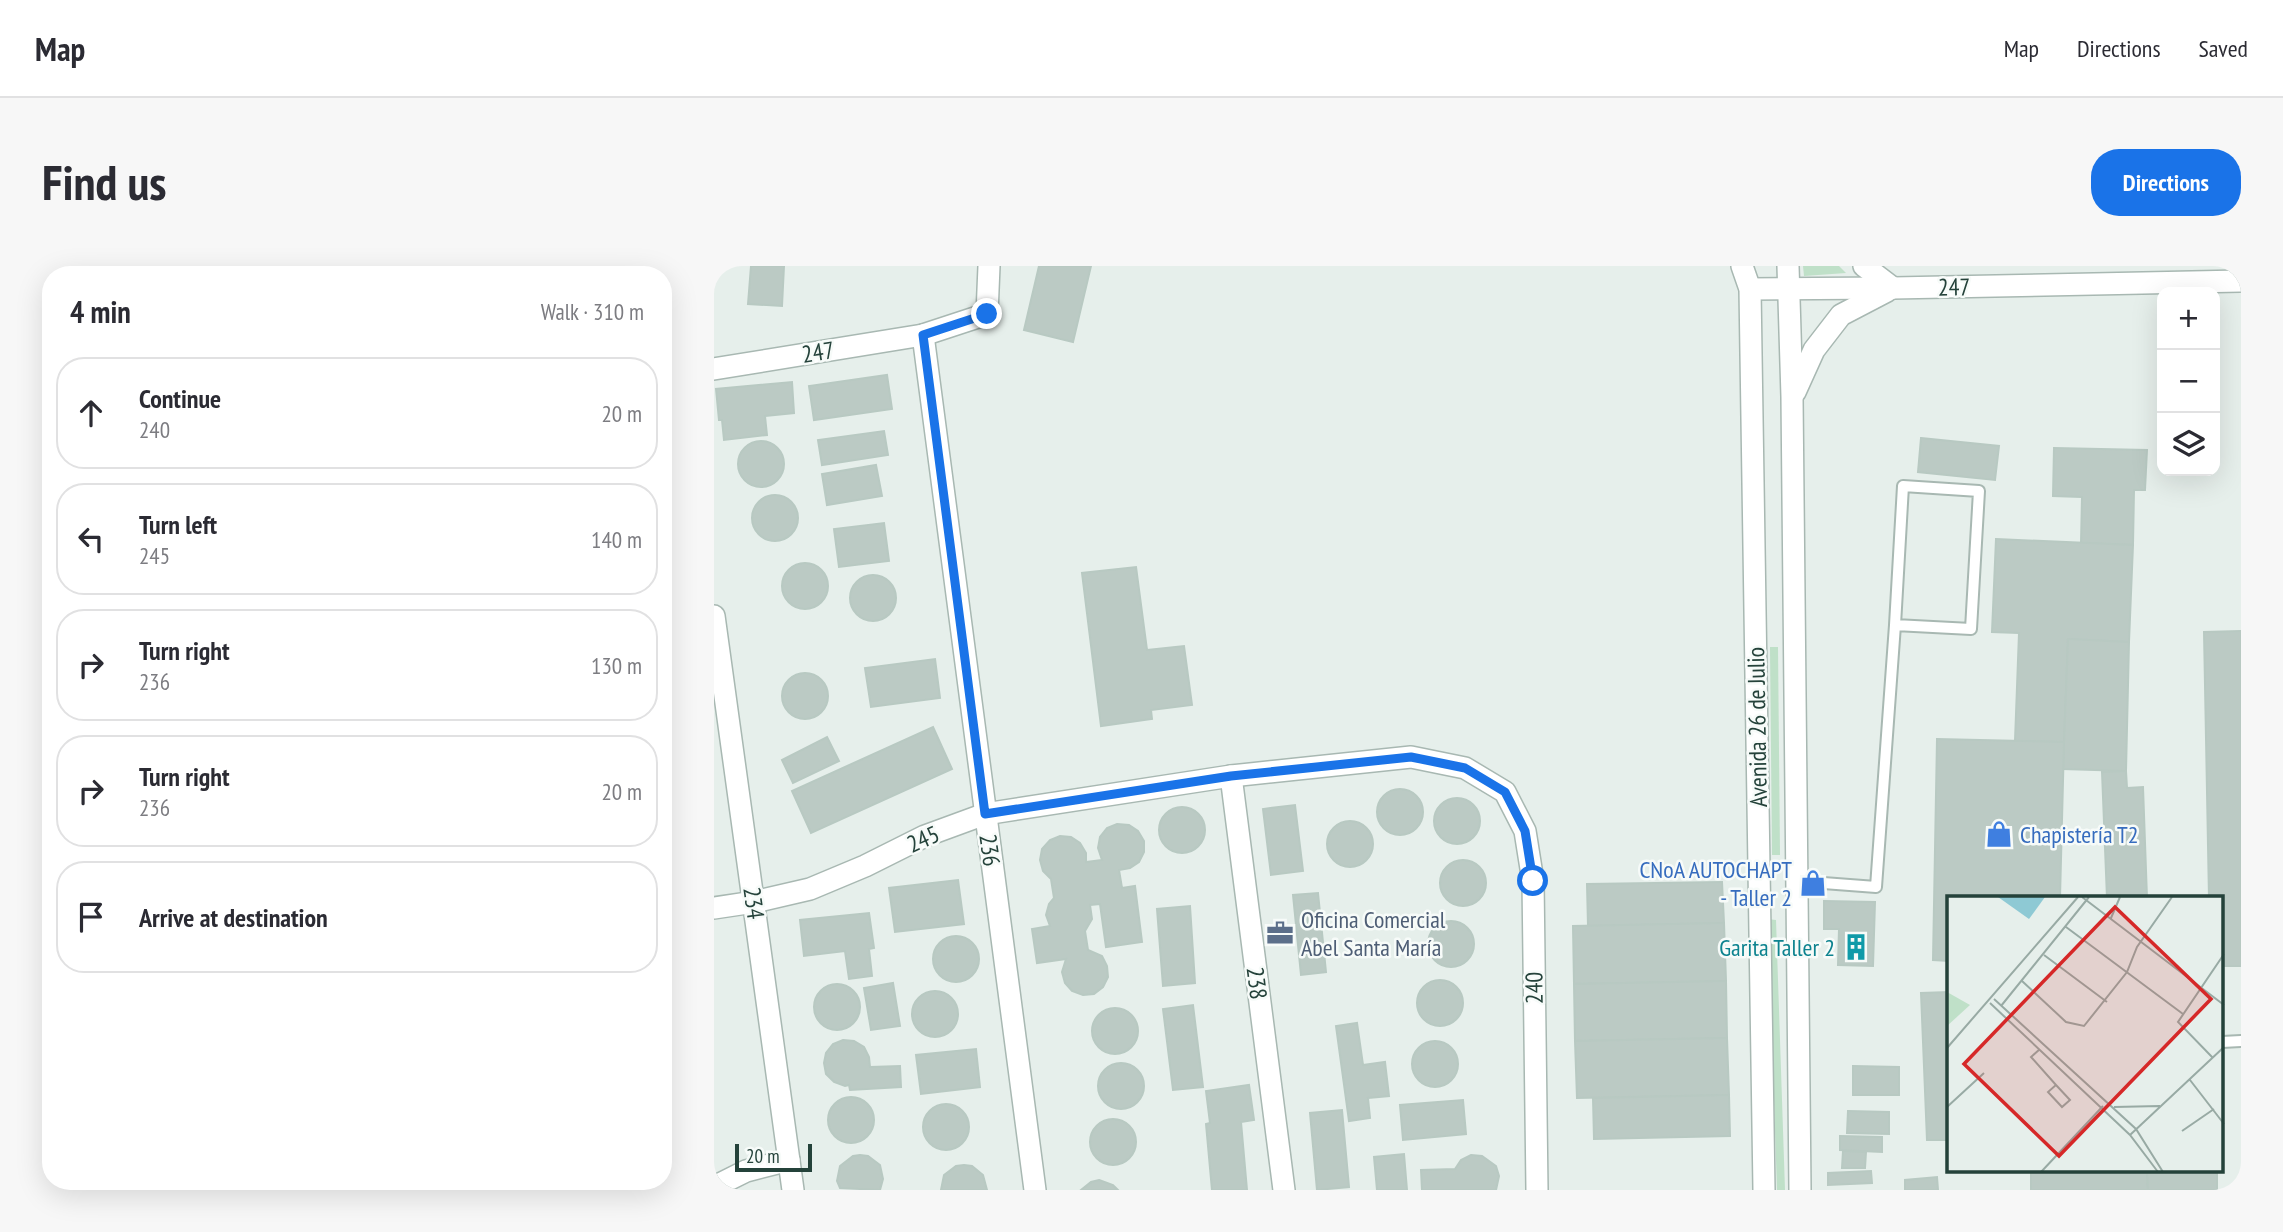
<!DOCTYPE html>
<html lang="en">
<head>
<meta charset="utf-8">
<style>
	:root { --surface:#fff; --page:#f7f7f7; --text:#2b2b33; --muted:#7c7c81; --line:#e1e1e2; --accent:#1a73e8 }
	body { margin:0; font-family:"PT Sans Narrow",sans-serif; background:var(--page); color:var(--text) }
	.controls { position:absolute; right:21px; top:21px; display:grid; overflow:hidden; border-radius:14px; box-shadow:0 7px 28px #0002 }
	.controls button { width:63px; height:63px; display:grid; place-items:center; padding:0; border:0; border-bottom:2px solid var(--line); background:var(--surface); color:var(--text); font:35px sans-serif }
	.scale { position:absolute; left:21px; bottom:18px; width:77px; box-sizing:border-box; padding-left:7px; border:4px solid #24423a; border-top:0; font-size:19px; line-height:24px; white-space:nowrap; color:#24423a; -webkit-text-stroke:5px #f7fbf9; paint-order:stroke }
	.stop { position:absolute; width:21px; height:21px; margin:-16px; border:5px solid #1a73e8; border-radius:50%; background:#fff }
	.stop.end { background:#1a73e8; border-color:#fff; box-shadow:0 2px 7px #0008 }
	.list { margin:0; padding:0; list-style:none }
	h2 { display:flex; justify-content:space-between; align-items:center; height:91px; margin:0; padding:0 28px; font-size:30px }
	h2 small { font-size:23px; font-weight:400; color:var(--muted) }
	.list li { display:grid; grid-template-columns:46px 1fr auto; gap:21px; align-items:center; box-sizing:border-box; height:112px; margin:0 14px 14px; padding:0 14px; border:2px solid var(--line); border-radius:28px }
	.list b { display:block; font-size:26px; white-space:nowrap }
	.list p { margin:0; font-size:23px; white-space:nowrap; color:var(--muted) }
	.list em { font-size:23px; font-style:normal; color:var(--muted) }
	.icon { flex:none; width:38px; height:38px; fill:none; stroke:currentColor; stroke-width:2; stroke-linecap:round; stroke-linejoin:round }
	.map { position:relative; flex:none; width:1527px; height:924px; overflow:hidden; border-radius:28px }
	header { display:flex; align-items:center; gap:42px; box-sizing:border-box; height:98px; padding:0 35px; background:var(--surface); border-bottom:2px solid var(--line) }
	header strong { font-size:33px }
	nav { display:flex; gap:38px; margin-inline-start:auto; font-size:24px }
	.intro { display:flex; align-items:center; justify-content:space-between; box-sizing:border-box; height:168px; padding:0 42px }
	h1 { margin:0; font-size:49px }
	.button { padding:18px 32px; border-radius:28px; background:var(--accent); color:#fff; font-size:24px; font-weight:700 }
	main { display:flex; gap:42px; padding:0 42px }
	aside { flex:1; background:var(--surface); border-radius:28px; box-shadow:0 7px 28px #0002 }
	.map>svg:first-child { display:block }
	.green { fill:#bfe0c8 }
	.building { fill:#bbcac4; stroke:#b8c9c2; stroke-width:2 }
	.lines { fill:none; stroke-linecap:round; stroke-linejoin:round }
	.service-casing { stroke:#a8b8b2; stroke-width:14 }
	.minor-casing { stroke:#a8b8b2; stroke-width:24 }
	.tertiary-casing { stroke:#a8b8b2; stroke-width:24 }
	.service { stroke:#fff; stroke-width:10 }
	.minor { stroke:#fff; stroke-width:21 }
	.tertiary { stroke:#fff; stroke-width:21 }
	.route { stroke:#1a73e8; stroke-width:9 }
	.labels { text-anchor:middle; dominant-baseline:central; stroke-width:5; stroke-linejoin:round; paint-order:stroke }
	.street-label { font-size:24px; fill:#24423a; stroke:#f7fbf9 }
	.shop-label { font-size:24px; fill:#366cbe; stroke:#f7fbf9; text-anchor:start }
	.service-label { font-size:24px; fill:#4e5e75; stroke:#f7fbf9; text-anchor:start }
	.culture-label { font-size:24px; fill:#0d838f; stroke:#f7fbf9; text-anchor:end }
	.inset-road { fill:none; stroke:#98aaa4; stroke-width:2 }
	.view { fill:#d62828; fill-opacity:0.15; stroke:#d62828; stroke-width:3.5 }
	.inset-edge { fill:none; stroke:#24423a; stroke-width:3.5 }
</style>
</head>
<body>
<header>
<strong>Map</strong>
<nav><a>Map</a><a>Directions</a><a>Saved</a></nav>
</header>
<div class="intro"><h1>Find us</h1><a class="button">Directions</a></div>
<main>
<aside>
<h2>4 min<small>Walk · 310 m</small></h2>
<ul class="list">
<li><svg class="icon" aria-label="ahead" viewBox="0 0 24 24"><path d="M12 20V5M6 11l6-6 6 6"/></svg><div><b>Continue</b><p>240</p></div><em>20 m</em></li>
<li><svg class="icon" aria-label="left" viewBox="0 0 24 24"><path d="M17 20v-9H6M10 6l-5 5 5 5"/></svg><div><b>Turn left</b><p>245</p></div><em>140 m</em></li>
<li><svg class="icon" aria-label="right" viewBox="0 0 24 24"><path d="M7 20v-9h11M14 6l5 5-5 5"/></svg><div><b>Turn right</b><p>236</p></div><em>130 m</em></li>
<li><svg class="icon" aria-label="right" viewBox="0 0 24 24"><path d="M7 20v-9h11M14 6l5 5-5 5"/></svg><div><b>Turn right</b><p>236</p></div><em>20 m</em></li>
<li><svg class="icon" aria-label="arrive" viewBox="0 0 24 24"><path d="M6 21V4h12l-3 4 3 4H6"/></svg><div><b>Arrive at destination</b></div></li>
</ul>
</aside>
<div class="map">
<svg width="1527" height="924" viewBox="0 0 1527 924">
	<rect width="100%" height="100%" fill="#e6efeb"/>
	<g class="green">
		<polygon points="1089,0 1125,0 1132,7 1090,10"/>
		<polygon points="1056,381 1064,381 1066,589 1058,589"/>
		<polygon points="1054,653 1062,654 1071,924 1063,924"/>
	</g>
	<g class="building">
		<polygon points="37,0 70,0 68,40 34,38"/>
		<polygon points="325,0 377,0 359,76 310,64"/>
		<polygon points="173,109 178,143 100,154 95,120"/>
		<polygon points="78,116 80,147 51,150 53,169 10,174 8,154 5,154 2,123"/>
		<polygon points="170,165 174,189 108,199 104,174"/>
		<polygon points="1207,172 1285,180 1281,214 1204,206"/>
		<circle cx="47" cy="198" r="23"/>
		<polygon points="1340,182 1433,184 1431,224 1420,224 1419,279 1367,277 1368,231 1339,230"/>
		<polygon points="162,199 168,230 113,239 108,208"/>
		<circle cx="61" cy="252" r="23"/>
		<polygon points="170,257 175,295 125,301 120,263"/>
		<polygon points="1282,273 1419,279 1415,376 1354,373 1350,476 1301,475 1305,367 1278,366"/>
		<circle cx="91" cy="320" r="23"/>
		<polygon points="422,301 433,384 470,380 478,439 437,444 438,453 387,460 368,307"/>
		<circle cx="159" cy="332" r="23"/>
		<polygon points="1527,365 1527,700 1508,700 1508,632 1495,632 1490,366"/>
		<polygon points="1354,373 1415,376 1412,505 1349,503"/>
		<polygon points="221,393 226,432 157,441 151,402"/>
		<circle cx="91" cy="430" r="23"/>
		<polygon points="219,461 238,503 97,567 78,525"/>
		<polygon points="113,471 125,495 79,517 68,494"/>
		<polygon points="1223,473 1350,476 1346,632 1235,632 1235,695 1219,694"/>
		<polygon points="1412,505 1413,522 1429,521 1433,632 1393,632 1388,506"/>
		<circle cx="686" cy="546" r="23"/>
		<circle cx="743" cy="555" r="23"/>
		<polygon points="581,539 589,605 557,609 549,543"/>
		<circle cx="468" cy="564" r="23"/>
		<circle cx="636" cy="578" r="23"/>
		<polygon points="403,558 415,559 424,565 430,575 430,586 425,596 416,602 405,604 408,622 421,620 428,676 392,681 386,638 376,639 378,653 371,665 374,684 388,690 393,700 394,711 389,721 380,728 369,729 358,725 351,717 348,706 352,693 323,697 318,663 336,660 332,649 335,638 340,632 337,613 329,605 326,594 328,583 336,574 346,570 357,571 366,577 372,587 372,596 388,594 384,582 386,571 393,562"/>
		<circle cx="749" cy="617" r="23"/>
		<polygon points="244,614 250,658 181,666 175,622"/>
		<polygon points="1008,616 1010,657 874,660 873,618"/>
		<polygon points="604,627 612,706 587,709 579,629"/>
		<polygon points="1110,635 1161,636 1159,700 1124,699 1125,663 1110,663"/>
		<polygon points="476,640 481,717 449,720 443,643"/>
		<polygon points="155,647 160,682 155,683 158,710 135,713 131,685 90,690 86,654"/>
		<circle cx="737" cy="678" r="23"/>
		<polygon points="1010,657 1012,715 860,718 859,660"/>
		<circle cx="242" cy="693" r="23"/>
		<circle cx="726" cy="737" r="23"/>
		<polygon points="1012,715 1013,772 861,775 860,718"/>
		<polygon points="179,717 186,760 157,764 150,722"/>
		<circle cx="123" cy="741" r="23"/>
		<circle cx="221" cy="748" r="23"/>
		<polygon points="1235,726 1235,874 1213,874 1207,727"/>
		<polygon points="479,739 489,821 459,824 449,743"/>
		<circle cx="401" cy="765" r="23"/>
		<polygon points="643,757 649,799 671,796 675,830 654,832 656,852 635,855 622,760"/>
		<polygon points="1013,772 1015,829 863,832 861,775"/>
		<polygon points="129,774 140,775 150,781 155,791 156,801 186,800 187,821 136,824 135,819 131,820 120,816 112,808 110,797 112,787 119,778"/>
		<circle cx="721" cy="798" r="23"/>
		<polygon points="262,783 266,821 207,828 202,789"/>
		<circle cx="407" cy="820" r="23"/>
		<polygon points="1139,800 1185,801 1185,829 1139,829"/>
		<polygon points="535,819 540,854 527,856 533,924 498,924 492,858 496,857 492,825"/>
		<polygon points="1015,829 1016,870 880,873 879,832"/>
		<circle cx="137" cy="854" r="23"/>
		<polygon points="749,834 752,868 689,874 686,839"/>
		<circle cx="232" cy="861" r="23"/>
		<polygon points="628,844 635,921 603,924 596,847"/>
		<polygon points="1134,845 1175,846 1175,868 1133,867"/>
		<circle cx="399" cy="876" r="23"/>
		<polygon points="1126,870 1168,871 1168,886 1126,884"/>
		<polygon points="1129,885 1152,886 1151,902 1128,902"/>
		<polygon points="690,888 693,924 663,924 660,891"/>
		<polygon points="146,889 154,890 166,899 169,913 166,924 126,922 123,915 126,900 139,890"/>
		<polygon points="757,889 768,890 782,900 785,910 782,924 708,924 707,904 741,903 747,894"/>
		<polygon points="250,899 258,900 269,909 273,924 227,924 230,909 242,900"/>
		<polygon points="1157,905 1158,917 1114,919 1114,907"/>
		<polygon points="1317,905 1433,905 1434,924 1317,924"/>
		<polygon points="1433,905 1503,905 1503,924 1434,924"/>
		<polygon points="1223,911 1224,924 1191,924 1191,914"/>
		<polygon points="385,914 399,919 404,924 367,924 377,916"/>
	</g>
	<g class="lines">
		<defs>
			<g id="service">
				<polyline points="1083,615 1162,621 1181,359 1257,363 1265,225 1189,220 1181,359"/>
				<polyline points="1508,776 1527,775"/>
			</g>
			<g id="minor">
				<polyline points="209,69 321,924"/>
				<polyline points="0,103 209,69 273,48 275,0"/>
				<polyline points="0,350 79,924"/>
				<polyline points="517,510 570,924"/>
				<polyline points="0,642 40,636 96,623 151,600 211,570 271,548 517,510 697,491 751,502 791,526 811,565 819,615 823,924"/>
				<polyline points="0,921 32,905 75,894"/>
			</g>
			<g id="tertiary">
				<polyline points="1028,0 1036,23 1050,924"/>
				<polyline points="1074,0 1078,131 1086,924"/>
				<polyline points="1150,0 1179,22"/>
				<polyline points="1036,23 1179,22 1527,15"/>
				<polyline points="1081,126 1100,84 1127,49 1173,25"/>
			</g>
		</defs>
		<use href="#service" class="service-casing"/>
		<use href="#minor" class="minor-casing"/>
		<use href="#tertiary" class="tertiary-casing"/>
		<use href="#service" class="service"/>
		<use href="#minor" class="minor"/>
		<use href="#tertiary" class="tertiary"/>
	</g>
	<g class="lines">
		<polyline class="route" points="273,48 209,69 271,548 517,510 697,491 751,502 791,526 811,565 819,615"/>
	</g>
	<defs>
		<symbol id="shop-bare" viewBox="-9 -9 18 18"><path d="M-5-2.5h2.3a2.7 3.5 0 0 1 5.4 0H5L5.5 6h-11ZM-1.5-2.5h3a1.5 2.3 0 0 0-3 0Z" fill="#3f7fe0" stroke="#f7fbf9" stroke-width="2.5" paint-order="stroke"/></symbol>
		<symbol id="office-bare" viewBox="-9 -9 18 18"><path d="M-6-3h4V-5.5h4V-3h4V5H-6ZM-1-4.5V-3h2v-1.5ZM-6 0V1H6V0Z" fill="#5c6f8a" stroke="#f7fbf9" stroke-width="2.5" paint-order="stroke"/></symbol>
		<symbol id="building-bare" viewBox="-9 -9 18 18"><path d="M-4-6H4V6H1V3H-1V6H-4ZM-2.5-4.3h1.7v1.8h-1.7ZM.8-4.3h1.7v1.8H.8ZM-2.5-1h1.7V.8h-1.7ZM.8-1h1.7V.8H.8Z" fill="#0f9aa8" stroke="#f7fbf9" stroke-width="2.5" paint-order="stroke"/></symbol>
	</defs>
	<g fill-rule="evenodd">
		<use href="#shop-bare" x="1266" y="549" width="38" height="38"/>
		<use href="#shop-bare" x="1080" y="598" width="38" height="38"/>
		<use href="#office-bare" x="547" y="648" width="38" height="38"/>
		<use href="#building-bare" x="1123" y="662" width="38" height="38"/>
	</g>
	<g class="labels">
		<g class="street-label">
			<text transform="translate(1240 21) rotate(-1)">247</text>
			<text transform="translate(104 86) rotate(-9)">247</text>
			<text transform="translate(1043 461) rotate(-91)">Avenida 26 de Julio</text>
			<text transform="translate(209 573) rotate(-24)">245</text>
			<text transform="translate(276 584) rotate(82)">236</text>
			<text transform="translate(40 637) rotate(82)">234</text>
			<text transform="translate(543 717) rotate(83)">238</text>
			<text transform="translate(820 722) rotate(-91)">240</text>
		</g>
		<g class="shop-label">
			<text x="1306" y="568">Chapistería T2</text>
			<text x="1078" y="603" text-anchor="end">CNoA AUTOCHAPT<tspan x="1078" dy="28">- Taller 2</tspan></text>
		</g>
		<g class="service-label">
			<text x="587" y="653">Oficina Comercial<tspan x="587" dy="28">Abel Santa María</tspan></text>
		</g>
		<g class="culture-label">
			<text x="1121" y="681">Garita Taller 2</text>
		</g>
	</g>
	<g transform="translate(1233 630)">
		<rect width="276" height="276" fill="#e6efeb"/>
		<path d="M0 96 23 109 0 130Z" fill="#bfe0c8"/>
		<path d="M51 1H98L82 23Z" fill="#8ec9d4"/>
		<path class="inset-road" d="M135 1 277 109M164 22 173 1M119 31 236 118M97 59 160 106M75 85 119 126 137 130 180 76 190 51 225 1M47 103 189 233 216 276M43 107 183 239 211 276M54 110 142 1M0 152 131 1M93 153 84 161 109 189 101 196 115 211 123 204 109 189M266 162 231 126 277 58M243 184 277 228M0 211 37 177M167 211 213 210M235 235 267 213M183 239 277 151M94 276 156 210"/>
		<path class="view" d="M168 11 264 103 112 260 17 168Z"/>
		<rect width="276" height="276" class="inset-edge"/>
	</g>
</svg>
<div class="controls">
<button>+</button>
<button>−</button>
<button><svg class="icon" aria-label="layers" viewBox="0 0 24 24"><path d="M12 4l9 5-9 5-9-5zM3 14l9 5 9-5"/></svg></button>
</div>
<div class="scale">20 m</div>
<div class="stop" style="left:819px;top:615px"></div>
<div class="stop end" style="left:273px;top:48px"></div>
</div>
</main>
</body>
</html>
